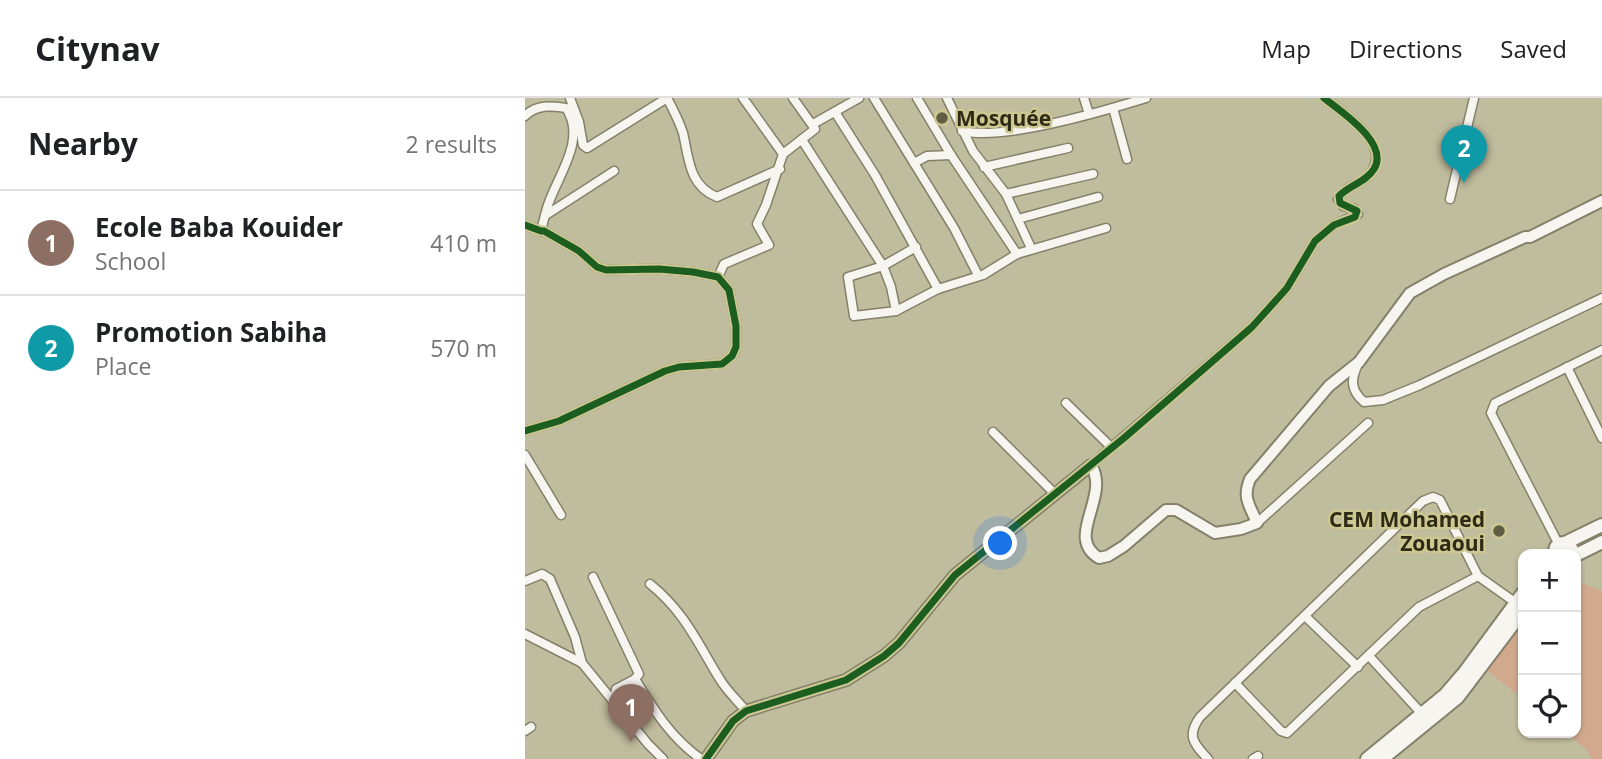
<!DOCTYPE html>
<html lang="en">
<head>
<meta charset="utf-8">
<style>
	:root { --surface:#fff; --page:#f2f2f2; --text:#202124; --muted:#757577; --line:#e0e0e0; --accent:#605d45 }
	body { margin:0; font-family:"Open Sans",sans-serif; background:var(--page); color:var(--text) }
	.controls { position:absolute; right:21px; bottom:21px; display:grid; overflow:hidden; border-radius:14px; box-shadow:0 2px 5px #0004 }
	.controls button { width:63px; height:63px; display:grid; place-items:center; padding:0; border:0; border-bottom:2px solid var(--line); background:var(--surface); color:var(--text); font:35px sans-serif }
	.you { position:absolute; left:476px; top:446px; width:24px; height:24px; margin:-18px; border:5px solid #fff; border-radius:50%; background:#1a73e8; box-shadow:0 0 0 10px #1a73e833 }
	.badge { display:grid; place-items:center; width:46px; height:46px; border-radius:50%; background:var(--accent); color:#fff; font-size:23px; font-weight:700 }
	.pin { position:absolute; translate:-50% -58px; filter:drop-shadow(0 2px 4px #0008) }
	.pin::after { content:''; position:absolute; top:37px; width:24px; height:21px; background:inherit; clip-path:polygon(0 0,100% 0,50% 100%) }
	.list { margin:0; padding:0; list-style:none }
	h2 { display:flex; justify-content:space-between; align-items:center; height:91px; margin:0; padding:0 28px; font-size:30px }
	h2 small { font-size:23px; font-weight:400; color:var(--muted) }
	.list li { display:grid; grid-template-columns:46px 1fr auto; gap:21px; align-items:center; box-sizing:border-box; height:105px; padding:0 28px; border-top:2px solid var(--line) }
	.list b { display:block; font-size:26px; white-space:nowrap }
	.list p { margin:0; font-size:23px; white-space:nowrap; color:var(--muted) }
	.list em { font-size:23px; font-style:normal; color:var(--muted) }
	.icon { flex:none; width:38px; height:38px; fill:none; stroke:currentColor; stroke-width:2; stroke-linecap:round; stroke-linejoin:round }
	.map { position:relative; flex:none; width:1077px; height:661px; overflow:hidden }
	header { display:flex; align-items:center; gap:42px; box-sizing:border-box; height:98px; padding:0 35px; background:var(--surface); border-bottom:2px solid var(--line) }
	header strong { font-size:33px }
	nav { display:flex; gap:38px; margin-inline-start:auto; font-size:24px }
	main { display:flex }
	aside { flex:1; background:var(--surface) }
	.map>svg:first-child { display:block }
	.green { fill:#d1aa8e }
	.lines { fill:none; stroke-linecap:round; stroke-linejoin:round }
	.minor-casing { stroke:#84816a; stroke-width:11 }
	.tertiary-casing { stroke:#84816a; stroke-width:14 }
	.secondary-casing { stroke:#84816a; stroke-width:16 }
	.minor { stroke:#f6f5f0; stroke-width:8 }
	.tertiary { stroke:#f6f5f0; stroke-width:10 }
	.secondary { stroke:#f6f5f0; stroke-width:12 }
	.cycleway-casing { stroke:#cdc791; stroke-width:11 }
	.cycleway { stroke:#1b5e20; stroke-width:7 }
	.poi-dot { fill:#605d45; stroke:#cdc791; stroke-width:2.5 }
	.labels { text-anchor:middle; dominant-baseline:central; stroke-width:5; stroke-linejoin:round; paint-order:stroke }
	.poi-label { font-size:21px; font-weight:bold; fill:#2d2a15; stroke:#cdc791; text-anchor:start }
</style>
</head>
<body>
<header>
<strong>Citynav</strong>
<nav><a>Map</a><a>Directions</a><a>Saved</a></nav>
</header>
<main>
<aside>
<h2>Nearby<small>2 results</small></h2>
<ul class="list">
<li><span class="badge" style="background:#8d6e63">1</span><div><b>Ecole Baba Kouider</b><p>School</p></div><em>410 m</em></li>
<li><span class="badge" style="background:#0f9aa8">2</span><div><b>Promotion Sabiha</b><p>Place</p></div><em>570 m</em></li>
</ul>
</aside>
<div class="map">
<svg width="1077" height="661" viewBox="0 0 1077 661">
	<rect width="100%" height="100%" fill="#c0bc9e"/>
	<g class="green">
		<polygon points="1051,483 1077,493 1077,661 1067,661 1060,650 1041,635 1051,635"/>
		<polygon points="998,519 998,601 960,571"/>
	</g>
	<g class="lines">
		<defs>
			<g id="minor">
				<polyline points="45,0 54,24 58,47 62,50 142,0"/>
				<path d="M142 0C148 11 154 23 158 35 164 61 164 88 192 99L255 71"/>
				<polyline points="218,0 258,56 290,31 268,0"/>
				<polyline points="349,0 429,130 453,177"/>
				<polyline points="392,0 426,57 492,156"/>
				<polyline points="422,0 448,53 481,96 568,76"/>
				<polyline points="559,0 564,16"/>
				<polyline points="588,10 602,61"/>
				<polyline points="310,14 350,77 413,191"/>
				<path d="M0 18C12 6 26 8 41 10 62 41 33 77 23 107 20 116 18 125 16 133"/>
				<polyline points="288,26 334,0"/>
				<path d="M437 33C478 43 579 13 621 0"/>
				<polyline points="277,42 358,168 366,189 371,213 329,218 323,179 358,168 391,149"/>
				<polyline points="389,65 402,58 426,57"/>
				<polyline points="459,69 543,50"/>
				<polyline points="481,96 506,150"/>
				<polyline points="925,101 949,0"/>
				<polyline points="21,117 89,73"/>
				<polyline points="493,121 573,99"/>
				<polyline points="0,127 16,133 19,133 54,153 72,169 81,172 134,171 168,174 193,179 204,192 211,228 211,249 207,258 197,266 154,269 140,273 34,323 0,333"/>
				<polyline points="193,179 199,166 244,147 232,126 241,107 258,56"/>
				<polyline points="371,213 413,191 458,177 492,156 581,130"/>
				<path d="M833 266C826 281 825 292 839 304L858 302 895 287 1077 200"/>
				<polyline points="1042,269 1077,340"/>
				<polyline points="541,305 587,350"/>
				<polyline points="468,334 530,396"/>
				<polyline points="0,357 36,417"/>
				<path d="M566 367 727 229 762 190 790 143 809 127 833 116 830 111 818 108 813 101C819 89 834 87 843 78 872 49 819 16 799 0"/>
				<polyline points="732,425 843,325"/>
				<polyline points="1034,447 966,315 970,305 1077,252"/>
				<path d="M68 479 114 576 110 581C129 612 146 640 176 661"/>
				<polyline points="0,483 17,476 25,481 50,539 57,565"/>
				<path d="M125 486C160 514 173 546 196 583 203 594 213 603 221 613"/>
				<polyline points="780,518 833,569"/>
				<polyline points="0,536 57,565 123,646 138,661"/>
				<polyline points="844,558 898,617"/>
				<polyline points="710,585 756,633 762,635 894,509 953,478"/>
				<polyline points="94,603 90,597 91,591 110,581"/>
				<polyline points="0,633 6,629"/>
				<path d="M683 661C669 646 661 638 675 619L898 403 908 399 915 402 953 478 991 505"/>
				<polyline points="728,661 733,658"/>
			</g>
			<path id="tertiary" d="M181 661 208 623 221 613 321 582 359 558 374 545 430 477 566 367C586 399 539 439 574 460L583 458 599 448 641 412H651L690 435 716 431 732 425C725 407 717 401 725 381L804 288 834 264 885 195 919 176 1000 139H1005L1077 103"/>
			<g id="secondary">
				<polyline points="1040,445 1077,427"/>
				<polyline points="1029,456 1031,449 1038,445 1045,448 1049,456"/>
				<polyline points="1051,457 1077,444"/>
				<polyline points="842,661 920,597 939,575 998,495"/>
				<polyline points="857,661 933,599 998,513"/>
			</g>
		</defs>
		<use href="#minor" class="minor-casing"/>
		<use href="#tertiary" class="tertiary-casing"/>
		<use href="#secondary" class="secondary-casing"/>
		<use href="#minor" class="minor"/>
		<use href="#tertiary" class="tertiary"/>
		<use href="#secondary" class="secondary"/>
		<defs>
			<g id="cycleway">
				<polyline points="0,127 16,133 19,133 54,153 72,169 81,172 134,171 168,174 193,179 204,192 211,228 211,249 207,258 197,266 154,269 140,273 34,323 0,333"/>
				<path d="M181 661 208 623 221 613 321 582 359 558 374 545 430 477 599 340 727 229 762 190 790 143 809 127 830 119 832 113 815 105 814 98C825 87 841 84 849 71 865 45 815 13 799 0"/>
			</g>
		</defs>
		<use href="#cycleway" class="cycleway-casing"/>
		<use href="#cycleway" class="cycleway"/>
	</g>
	<g class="poi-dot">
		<circle cx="417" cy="20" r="7"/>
		<circle cx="974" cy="433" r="7"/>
	</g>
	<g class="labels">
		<g class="poi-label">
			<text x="431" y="20">Mosquée</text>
			<text x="960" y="421" text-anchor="end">CEM Mohamed<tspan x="960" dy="24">Zouaoui</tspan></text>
		</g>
	</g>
</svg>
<div class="controls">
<button>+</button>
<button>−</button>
<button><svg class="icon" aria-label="locate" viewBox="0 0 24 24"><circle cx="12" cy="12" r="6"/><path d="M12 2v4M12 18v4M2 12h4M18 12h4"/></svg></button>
</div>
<div class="you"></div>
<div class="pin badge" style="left:106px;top:644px;background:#8d6e63">1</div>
<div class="pin badge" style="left:939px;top:85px;background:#0f9aa8">2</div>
</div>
</main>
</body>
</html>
